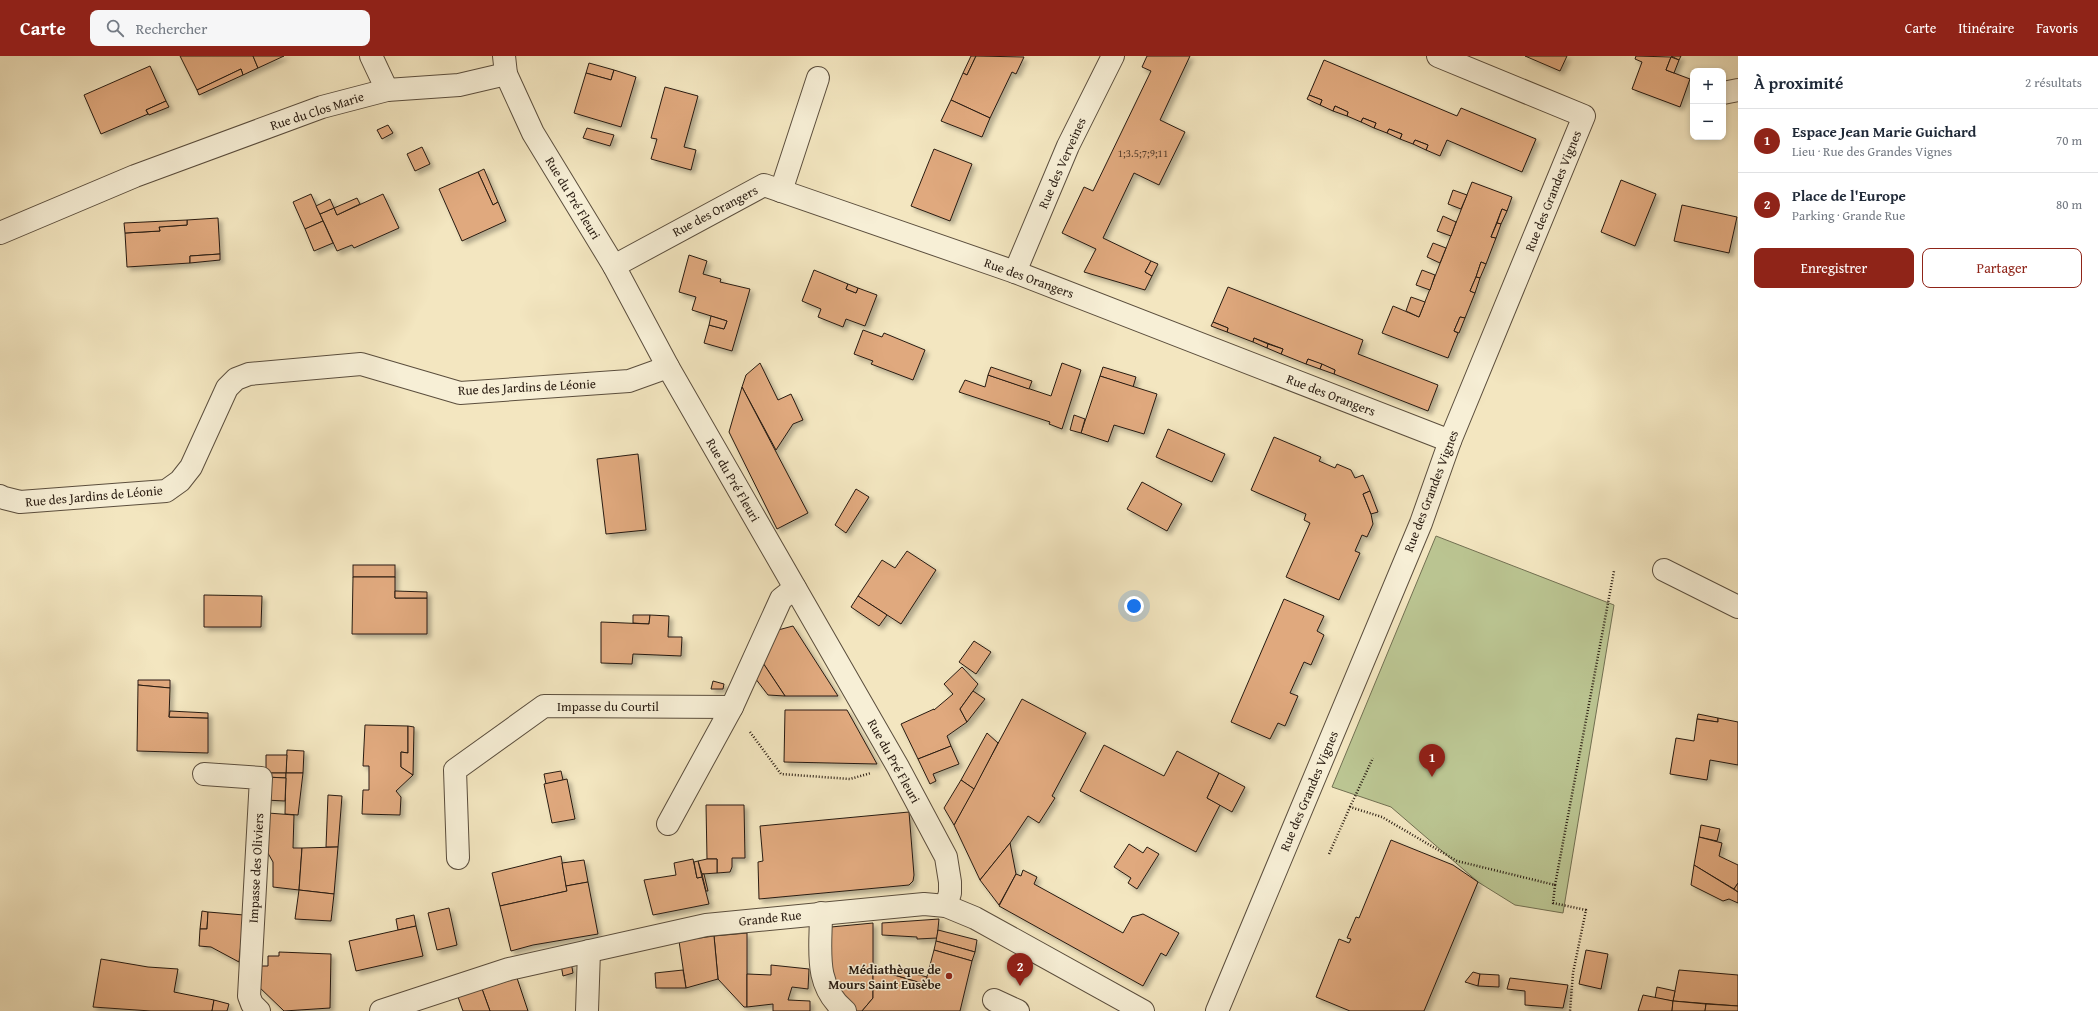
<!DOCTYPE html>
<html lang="fr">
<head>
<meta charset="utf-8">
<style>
	:root { --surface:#fff; --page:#f6f6f7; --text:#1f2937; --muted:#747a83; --line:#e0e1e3; --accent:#8f2418 }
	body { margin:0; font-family:"Gentium Book Plus",serif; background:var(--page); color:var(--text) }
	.controls { position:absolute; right:12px; top:12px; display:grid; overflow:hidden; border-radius:8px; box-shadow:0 2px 6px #0003 }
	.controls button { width:36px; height:36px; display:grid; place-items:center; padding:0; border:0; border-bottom:1px solid var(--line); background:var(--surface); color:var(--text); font:20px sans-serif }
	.you { position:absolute; left:1134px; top:550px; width:14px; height:14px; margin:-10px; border:3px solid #fff; border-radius:50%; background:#1a73e8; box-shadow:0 0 0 6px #1a73e833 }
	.badge { display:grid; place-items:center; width:26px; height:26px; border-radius:50%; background:var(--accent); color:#fff; font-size:13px; font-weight:700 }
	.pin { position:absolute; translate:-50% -33px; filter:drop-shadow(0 1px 2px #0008) }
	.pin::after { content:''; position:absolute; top:21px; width:14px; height:12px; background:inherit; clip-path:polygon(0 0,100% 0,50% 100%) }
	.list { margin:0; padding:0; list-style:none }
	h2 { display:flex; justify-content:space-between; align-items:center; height:52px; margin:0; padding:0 16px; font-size:17px }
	h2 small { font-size:13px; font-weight:400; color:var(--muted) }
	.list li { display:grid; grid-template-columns:26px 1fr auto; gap:12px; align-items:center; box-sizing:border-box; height:64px; padding:0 16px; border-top:1px solid var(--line) }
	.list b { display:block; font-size:15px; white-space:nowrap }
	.list p { margin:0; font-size:13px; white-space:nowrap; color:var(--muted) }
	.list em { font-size:13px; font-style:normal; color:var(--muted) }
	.actions { display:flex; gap:8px; padding:12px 16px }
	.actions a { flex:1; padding:9px 0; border:1px solid var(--accent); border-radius:8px; text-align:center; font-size:14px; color:var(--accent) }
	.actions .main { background:var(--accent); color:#fff }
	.icon { flex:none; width:22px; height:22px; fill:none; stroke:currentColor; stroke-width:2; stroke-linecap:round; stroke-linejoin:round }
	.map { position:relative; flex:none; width:1738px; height:955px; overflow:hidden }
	header { display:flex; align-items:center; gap:24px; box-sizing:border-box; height:56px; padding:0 20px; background:var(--accent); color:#fff }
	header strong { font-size:19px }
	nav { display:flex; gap:22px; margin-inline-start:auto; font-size:14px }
	.search { width:280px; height:36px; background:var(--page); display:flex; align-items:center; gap:10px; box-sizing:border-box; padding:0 14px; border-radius:8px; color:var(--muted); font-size:15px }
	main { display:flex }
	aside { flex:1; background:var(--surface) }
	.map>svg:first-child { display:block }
	.green { fill:#bbc592; stroke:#727052 }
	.building { fill:#e0a97e; stroke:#281b11; filter:url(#shadow) }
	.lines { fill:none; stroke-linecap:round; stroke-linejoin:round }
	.minor-casing { stroke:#5b4e3d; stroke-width:24 }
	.path { stroke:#281b11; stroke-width:2.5; stroke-dasharray:1 2; stroke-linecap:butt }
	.minor { stroke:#f7efd6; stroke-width:22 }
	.poi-dot { fill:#8f2418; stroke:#f7efd6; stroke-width:1.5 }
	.labels { text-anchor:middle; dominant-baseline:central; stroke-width:3; stroke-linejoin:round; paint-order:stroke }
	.number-label { font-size:11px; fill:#563e2c }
	.street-label { font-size:13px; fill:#281b11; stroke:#f7efd6 }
	.poi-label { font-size:13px; font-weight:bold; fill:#281b11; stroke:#f7efd6; text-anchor:end }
</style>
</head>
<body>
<header>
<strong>Carte</strong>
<div class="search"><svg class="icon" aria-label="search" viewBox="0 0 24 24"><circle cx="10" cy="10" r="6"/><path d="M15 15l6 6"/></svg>Rechercher</div>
<nav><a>Carte</a><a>Itinéraire</a><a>Favoris</a></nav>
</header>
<main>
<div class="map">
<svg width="1738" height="955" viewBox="0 0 1738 955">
	<defs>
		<filter id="shadow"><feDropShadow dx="3.5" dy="3.5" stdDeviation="2" flood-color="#0004"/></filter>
	</defs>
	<rect width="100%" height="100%" fill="#f3e6c0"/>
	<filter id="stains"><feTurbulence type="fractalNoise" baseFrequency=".005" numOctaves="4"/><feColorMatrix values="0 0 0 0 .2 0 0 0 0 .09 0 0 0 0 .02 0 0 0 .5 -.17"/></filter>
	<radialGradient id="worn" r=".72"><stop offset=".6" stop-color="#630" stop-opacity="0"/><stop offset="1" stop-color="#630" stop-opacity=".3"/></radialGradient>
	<polygon class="green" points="1436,480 1614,549 1563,857 1515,849 1478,826 1391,751 1332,731"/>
	<g class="building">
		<polygon points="180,0 253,0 258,12 243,19 241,13 197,34"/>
		<polygon points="253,0 284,0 258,12"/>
		<polygon points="971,0 976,0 967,19 963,17"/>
		<polygon points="976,0 1024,1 1016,18 1012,16 990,62 951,44 963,17 967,19"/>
		<polygon points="1147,0 1190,0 1160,64 1185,76 1159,129 1134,117 1103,182 1151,205 1145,216 1152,220 1145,234 1084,216 1096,193 1062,177 1084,131 1093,135 1151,15 1142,11"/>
		<polygon points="1525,0 1567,0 1560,15"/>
		<polygon points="1636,0 1671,1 1666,14 1690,23 1680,51 1632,33 1642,6 1635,3"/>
		<polygon points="1671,0 1681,0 1679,4"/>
		<polygon points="1671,1 1679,4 1674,17 1666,14"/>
		<polygon points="1324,4 1457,60 1461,52 1536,83 1522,116 1447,84 1440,100 1426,94 1428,89 1415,84 1413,88 1400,83 1402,78 1389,73 1387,77 1374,72 1376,67 1363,62 1361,66 1347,60 1348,56 1335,50 1333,55 1320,49 1322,44 1309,39"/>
		<polygon points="589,7 614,14 611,24 586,17"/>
		<polygon points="150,10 166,45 146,54 148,58 101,78 84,39"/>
		<polygon points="241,13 243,19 199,39 197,34"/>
		<polygon points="614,14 636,21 621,71 574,57 586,17 611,24"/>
		<polygon points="665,31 698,40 684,91 696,94 691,114 651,103 657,83 651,82"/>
		<polygon points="1309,39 1322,44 1320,49 1307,43"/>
		<polygon points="951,44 990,62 982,81 941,65"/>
		<polygon points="166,45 169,51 149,59 146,54"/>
		<polygon points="1335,50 1348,56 1347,60 1333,55"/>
		<polygon points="1363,62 1376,67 1374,72 1361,66"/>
		<polygon points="388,69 393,77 382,83 377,74"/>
		<polygon points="587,72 614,79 610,90 583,82"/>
		<polygon points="1389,73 1402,78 1400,83 1387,77"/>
		<polygon points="1415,84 1428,89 1426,94 1413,88"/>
		<polygon points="422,91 430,108 415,115 407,98"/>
		<polygon points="934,93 972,108 950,165 911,150"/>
		<polygon points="484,113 498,146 493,149 478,116"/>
		<polygon points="478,116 493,149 498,146 506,165 462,185 439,133"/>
		<polygon points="1621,124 1656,138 1635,190 1601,176"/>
		<polygon points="1472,126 1512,141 1507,155 1502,153 1491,181 1496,182 1486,208 1481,206 1476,221 1470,235 1475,237 1465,262 1460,261 1454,275 1458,277 1448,302 1382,277 1393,250 1419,261"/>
		<polygon points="1453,134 1467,139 1461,153 1448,148"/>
		<polygon points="311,138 323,165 305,173 293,146"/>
		<polygon points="383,138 399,172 354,192 352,189 337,195 320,158 334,152 337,159"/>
		<polygon points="357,142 360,148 337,159 334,152"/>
		<polygon points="330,143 334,152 320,158 316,150"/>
		<polygon points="1682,149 1737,161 1729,197 1674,185"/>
		<polygon points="1502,153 1507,155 1501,168 1497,167"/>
		<polygon points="1443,160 1456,166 1451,180 1437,175"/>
		<polygon points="218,162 220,198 190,200 190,207 127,211 125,177 160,175 159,171 187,169 187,164"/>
		<polygon points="187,164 187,169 159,171 160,175 125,177 124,167"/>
		<polygon points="323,165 333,187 314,195 305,173"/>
		<polygon points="1497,167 1501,168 1496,182 1491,181"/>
		<polygon points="1433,187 1446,192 1440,207 1427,201"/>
		<polygon points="220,198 220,204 190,207 190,200"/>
		<polygon points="689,199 707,205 703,218 721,223 720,226 750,233 732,295 704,287 709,269 724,273 727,265 692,254 696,241 679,236"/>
		<polygon points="1151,205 1158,208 1152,220 1145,216"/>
		<polygon points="1481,206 1486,208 1480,222 1476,221"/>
		<polygon points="814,214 848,228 846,233 856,237 858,232 877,239 865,270 846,263 843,271 818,261 821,253 802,245"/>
		<polygon points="1422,214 1435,219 1430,234 1416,229"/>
		<polygon points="1476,221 1480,222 1475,237 1470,235"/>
		<polygon points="848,228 858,232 856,237 846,233"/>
		<polygon points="1228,231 1363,284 1358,298 1438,329 1428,355 1334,318 1335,314 1308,303 1306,308 1281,298 1283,293 1254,282 1253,286 1227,276 1228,272 1213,266"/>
		<polygon points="1411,241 1425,246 1419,261 1406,255"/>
		<polygon points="711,260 727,265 724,273 709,269"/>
		<polygon points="1460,261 1465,262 1459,277 1454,275"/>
		<polygon points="1213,266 1228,272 1227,276 1211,270"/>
		<polygon points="863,274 882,281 884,277 925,294 913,324 871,308 873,305 854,298"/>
		<polygon points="1254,282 1268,288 1267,292 1253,286"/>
		<polygon points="1268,288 1283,293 1281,298 1267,292"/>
		<polygon points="1308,303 1322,308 1320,313 1306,308"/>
		<polygon points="760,307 778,344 791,338 803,364 793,368 776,394 742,331 746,319"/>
		<polygon points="1062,307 1081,314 1062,373 1049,368 1050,366 959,336 965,324 985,331 988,319 1051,340"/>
		<polygon points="1322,308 1335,314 1334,318 1320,313"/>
		<polygon points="991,311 1032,325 1029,333 988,319"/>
		<polygon points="1103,311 1136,321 1133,331 1100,320"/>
		<polygon points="1100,320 1157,338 1144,378 1114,369 1108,386 1081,377"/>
		<polygon points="742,331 808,457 777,473 729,376"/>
		<polygon points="1074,359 1085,363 1081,377 1070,374"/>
		<polygon points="1168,373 1225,398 1212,426 1156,401"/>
		<polygon points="1274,381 1321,401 1319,405 1335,412 1337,408 1351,414 1355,422 1363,419 1370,435 1363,438 1371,458 1373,468 1367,481 1362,479 1355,495 1360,497 1339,544 1286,521 1310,467 1304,464 1306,458 1251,434"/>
		<polygon points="638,398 646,474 606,478 597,403"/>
		<polygon points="1142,426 1182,448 1167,475 1127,453"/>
		<polygon points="856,433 869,441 846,477 835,469"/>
		<polygon points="1370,435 1378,456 1371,458 1363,438"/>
		<polygon points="907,495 936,514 901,568 858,540 882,504 895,512"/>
		<rect x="353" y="509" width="42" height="12"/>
		<polygon points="353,521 395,521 395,542 427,542 427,578 352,578"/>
		<polygon points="395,535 427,536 427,542 395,542"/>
		<polygon points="204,539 262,540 261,571 204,571"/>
		<polygon points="858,540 887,559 879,570 851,551"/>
		<polygon points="1284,543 1324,560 1317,575 1324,579 1311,609 1304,606 1290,637 1298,640 1285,670 1278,667 1270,683 1231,666"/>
		<polygon points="633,559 650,559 649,568 633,567"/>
		<polygon points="650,559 669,560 668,581 682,581 681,600 633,598 632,608 601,607 601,566 649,568"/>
		<polygon points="793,570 838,640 785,640 763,607 778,574"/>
		<polygon points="974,585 991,596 976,618 959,606"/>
		<polygon points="763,607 785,640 768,639 755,622"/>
		<polygon points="962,611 978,628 960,653 967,666 947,680 951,690 918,703 901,668 934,653 934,654 953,638 944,628"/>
		<polygon points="138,624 170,624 170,632 138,629"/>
		<polygon points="713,625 724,628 723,633 711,633"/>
		<polygon points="138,629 170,632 169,661 208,662 208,697 137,695"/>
		<polygon points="973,635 985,643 967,666 960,653"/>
		<polygon points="1022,643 1086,677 1052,740 1055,742 1039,767 1028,760 1010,787 980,824 954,769"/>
		<polygon points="785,654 847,654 877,708 784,706"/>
		<polygon points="170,655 208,657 208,662 169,661"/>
		<polygon points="1698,658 1718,662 1718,666 1697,663"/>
		<polygon points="1718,662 1738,666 1738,709 1710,704 1707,724 1670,718 1676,682 1694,685 1697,663 1718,666"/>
		<polygon points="365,669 408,670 408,697 401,696 401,711 413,719 396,735 401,741 400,759 362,758 363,734 369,734 369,710 363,710"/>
		<polygon points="408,670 414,671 413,719 401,711 401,696 408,697"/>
		<polygon points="987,677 998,687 974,733 961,724"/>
		<polygon points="1104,689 1164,720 1177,695 1219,717 1207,742 1220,749 1196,796 1080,735"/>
		<polygon points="951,690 959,708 933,718 936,725 930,728 918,703"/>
		<polygon points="287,694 304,695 303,717 286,717"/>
		<polygon points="266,699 287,699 286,717 266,717"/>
		<polygon points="561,715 563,724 546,728 544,718"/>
		<polygon points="266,717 286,717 286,722 266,721"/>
		<polygon points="286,717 303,717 298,759 285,758"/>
		<polygon points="1219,717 1245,731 1232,756 1207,742"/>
		<polygon points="266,721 286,722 285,745 265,744"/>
		<polygon points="567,723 575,763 552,767 544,728"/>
		<polygon points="961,724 974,733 954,769 944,752"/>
		<polygon points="328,739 342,740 338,791 326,791"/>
		<polygon points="706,749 744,749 745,802 732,802 732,811 730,816 717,817 717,803 707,803"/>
		<polygon points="909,756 914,819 913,825 909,829 759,843 758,806 763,805 760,770"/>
		<polygon points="268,757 294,759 293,792 302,792 299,834 273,831 273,806 265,792"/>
		<polygon points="1701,769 1720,773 1717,785 1699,781"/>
		<polygon points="1699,781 1722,787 1719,800 1738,809 1738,827 1734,833 1694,809"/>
		<polygon points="1391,784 1453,809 1478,826 1424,955 1350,955 1316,941 1339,883 1349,887 1351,883 1347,882 1356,861 1359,862"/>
		<polygon points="1010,787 1016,818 999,849 980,824"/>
		<polygon points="1129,788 1143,797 1147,791 1159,798 1137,833 1128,827 1131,822 1114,811"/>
		<polygon points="338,791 334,838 299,834 302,792"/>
		<polygon points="561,800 567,835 500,850 492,817"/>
		<polygon points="693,803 697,822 702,821 709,848 653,859 644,824 676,819 674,807"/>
		<polygon points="707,803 717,803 717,817 702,818 698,805"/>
		<polygon points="584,804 588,826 566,830 562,807"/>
		<polygon points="698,805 702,821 697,822 694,806"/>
		<polygon points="1694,809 1738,836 1738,847 1729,843 1723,845 1691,829"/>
		<polygon points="1023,814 1037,821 1034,828 1123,877 1132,861 1143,858 1179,877 1166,900 1161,897 1143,930 999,850 1016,818 1021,820"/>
		<polygon points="702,818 704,818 708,835 706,835"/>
		<polygon points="588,826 598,878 533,889 511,895 500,850 567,835 566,830"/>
		<polygon points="1738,827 1738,836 1734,833"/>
		<polygon points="299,834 334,838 331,865 295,863"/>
		<polygon points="449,852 457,889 437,894 428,857"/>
		<polygon points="202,855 208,856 207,873 200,873"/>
		<polygon points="208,856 244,859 239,906 211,891 199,890 200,873 207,873"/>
		<polygon points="414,859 416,870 398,874 396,863"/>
		<polygon points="939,863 937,882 917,883 917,881 882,879 882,867"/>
		<polygon points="873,867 873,942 862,955 857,955 849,950 828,921 831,871"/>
		<polygon points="416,870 423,900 356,915 349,885"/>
		<polygon points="938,874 977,884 975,896 936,885"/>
		<polygon points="747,877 747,951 744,951 718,923 714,880"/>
		<polygon points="714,880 718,923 686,932 679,885"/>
		<polygon points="936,885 975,896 972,905 934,894"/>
		<polygon points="934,894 972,905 960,955 862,955 873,942 873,913 925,928"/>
		<polygon points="1586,894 1608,898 1601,933 1579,928"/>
		<polygon points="279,896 331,898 330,952 284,955 257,929 257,910 268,910 268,900 279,900"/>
		<polygon points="101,903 148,911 178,913 174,936 214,944 212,955 151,955 93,951"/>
		<polygon points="571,906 573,917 563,920 561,909"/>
		<polygon points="771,909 809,913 808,933 792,931 788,944 810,945 810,955 773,955 773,948 747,951 747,918 771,919"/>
		<polygon points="890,911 927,921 925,928 888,917"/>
		<polygon points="683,914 686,932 656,932 655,917"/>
		<polygon points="1679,914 1738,919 1738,950 1673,945"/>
		<polygon points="1473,916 1480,918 1478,930 1465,926"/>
		<polygon points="1480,918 1499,919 1499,931 1478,930"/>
		<polygon points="517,922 528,955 490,955 482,933"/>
		<polygon points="1510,922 1568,929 1563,952 1525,949 1525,935 1507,933"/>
		<polygon points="1657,931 1675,935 1673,945 1655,942"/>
		<polygon points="482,933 490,955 463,955 458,941"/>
		<polygon points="1643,939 1673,945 1672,955 1638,955"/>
		<polygon points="214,944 229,948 227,955 212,955"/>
		<polygon points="1673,945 1706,948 1705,955 1672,955"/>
		<polygon points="1706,948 1738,950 1738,955 1705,955"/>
	</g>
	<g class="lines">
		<defs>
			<g id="minor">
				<polyline points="371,0 387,34"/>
				<polyline points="504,0 506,18 533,77 614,210 668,311 898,711 946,801 950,826 950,837 946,850"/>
				<polyline points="1723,37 1738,34"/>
				<polyline points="781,135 818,22"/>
				<polyline points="0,177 135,120 322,51 387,34 459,29 506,18"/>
				<polyline points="614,210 764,129 1015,216 1450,385"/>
				<polyline points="1015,216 1068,90 1113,0"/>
				<polyline points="0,440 4,442 20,446 166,435 180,425 191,411 227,332 236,323 249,318 361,308 460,337 629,325 668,311"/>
				<polyline points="1664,514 1738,551"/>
				<polyline points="204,718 261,722 249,940 252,948 259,955"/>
				<polyline points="668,768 732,651"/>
				<polyline points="458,802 455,714 544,650 732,651 781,543 795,532"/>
				<path d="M821 857C821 893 813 929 845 955"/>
				<polyline points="994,944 1018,955"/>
				<polyline points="381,955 509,913 706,869 924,848 946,850 975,862 1143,955"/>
				<polyline points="587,955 589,895"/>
				<polyline points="1217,955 1421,467 1450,385 1584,60 1438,0"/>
			</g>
		</defs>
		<use href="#minor" class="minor-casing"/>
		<g class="path">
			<polyline points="750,676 781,718 850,723 871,717"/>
			<polyline points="1350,751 1373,702"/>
			<polyline points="1329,798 1350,751 1382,761 1457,805 1555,829 1614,515"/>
			<polyline points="1555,829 1553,847 1586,854 1573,917 1570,955"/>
		</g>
		<use href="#minor" class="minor"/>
	</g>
	<circle class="poi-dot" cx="949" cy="920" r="4"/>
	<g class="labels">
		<g class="number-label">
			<text x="1143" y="97">1;3.5;7;9;11</text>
		</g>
		<g class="street-label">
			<text transform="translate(317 55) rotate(-18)">Rue du Clos Marie</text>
			<text transform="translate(1062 107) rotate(-66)">Rue des Verveines</text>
			<text transform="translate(1553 135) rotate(-68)">Rue des Grandes Vignes</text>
			<text transform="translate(573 142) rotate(59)">Rue du Pré Fleuri</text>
			<text transform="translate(715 155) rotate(-28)">Rue des Orangers</text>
			<text transform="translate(1029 222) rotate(20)">Rue des Orangers</text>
			<text transform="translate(527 331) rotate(-3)">Rue des Jardins de Léonie</text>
			<text transform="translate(1331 339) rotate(21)">Rue des Orangers</text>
			<text transform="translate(733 424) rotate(60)">Rue du Pré Fleuri</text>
			<text transform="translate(1431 435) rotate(-69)">Rue des Grandes Vignes</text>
			<text transform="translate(94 440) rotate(-5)">Rue des Jardins de Léonie</text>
			<text x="608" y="650">Impasse du Courtil</text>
			<text transform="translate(894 705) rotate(61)">Rue du Pré Fleuri</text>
			<text transform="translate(1309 735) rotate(-67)">Rue des Grandes Vignes</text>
			<text transform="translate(256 812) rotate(-87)">Impasse des Oliviers</text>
			<text transform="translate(770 862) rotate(-6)">Grande Rue</text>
		</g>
		<g class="poi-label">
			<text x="941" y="913">Médiathèque de<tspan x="941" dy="15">Mours Saint Eusèbe</tspan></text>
		</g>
	</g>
	<rect width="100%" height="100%" filter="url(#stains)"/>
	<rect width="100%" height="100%" fill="url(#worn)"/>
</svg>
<div class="controls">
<button>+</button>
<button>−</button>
</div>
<div class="you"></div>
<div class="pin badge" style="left:1432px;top:721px">1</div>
<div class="pin badge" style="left:1020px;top:930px">2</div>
</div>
<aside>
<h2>À proximité<small>2 résultats</small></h2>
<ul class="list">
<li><span class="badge">1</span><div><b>Espace Jean Marie Guichard</b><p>Lieu · Rue des Grandes Vignes</p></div><em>70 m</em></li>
<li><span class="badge">2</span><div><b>Place de l'Europe</b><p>Parking · Grande Rue</p></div><em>80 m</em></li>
</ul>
<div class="actions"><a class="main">Enregistrer</a><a>Partager</a></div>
</aside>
</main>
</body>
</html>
